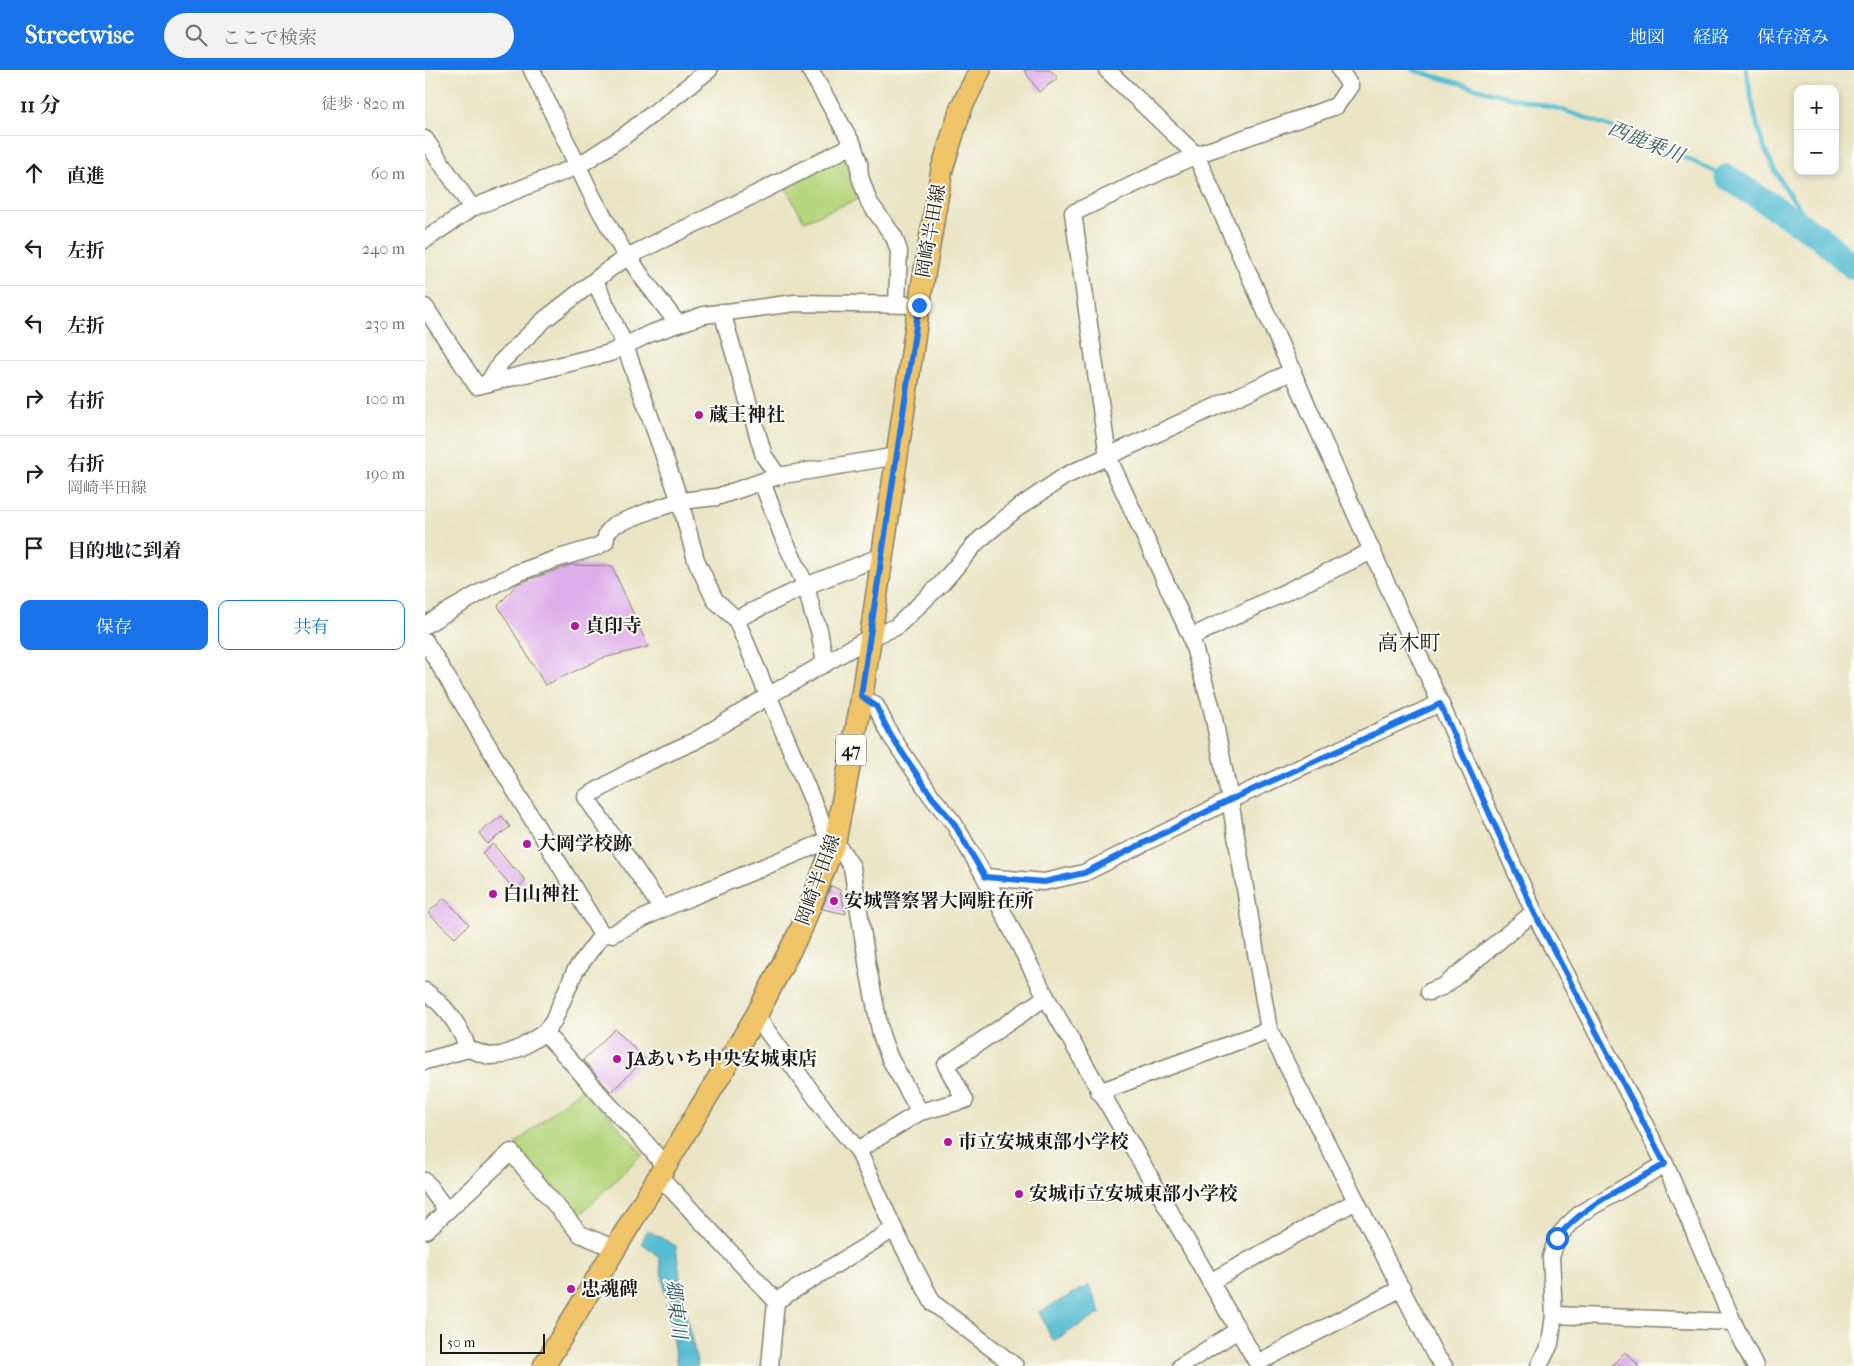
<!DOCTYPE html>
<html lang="ja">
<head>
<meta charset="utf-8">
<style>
	:root { --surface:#fff; --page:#f2f2f2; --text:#202124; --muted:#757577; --line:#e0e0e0; --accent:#1a73e8 }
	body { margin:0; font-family:"IM FELL French Canon","Noto Serif JP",serif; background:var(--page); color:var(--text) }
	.controls { position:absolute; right:15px; top:15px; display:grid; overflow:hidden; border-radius:10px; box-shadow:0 2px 8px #0003 }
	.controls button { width:45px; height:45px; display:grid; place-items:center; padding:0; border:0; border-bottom:1px solid var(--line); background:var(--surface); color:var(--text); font:25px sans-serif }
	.scale { position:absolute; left:15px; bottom:12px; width:105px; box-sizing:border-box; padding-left:5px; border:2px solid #1c1c1c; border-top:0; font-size:14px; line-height:18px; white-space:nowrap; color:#1c1c1c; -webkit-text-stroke:4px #fdfcf7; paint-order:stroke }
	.stop { position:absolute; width:15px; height:15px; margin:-11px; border:4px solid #1a73e8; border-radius:50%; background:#fff }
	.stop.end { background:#1a73e8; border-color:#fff; box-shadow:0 1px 5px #0008 }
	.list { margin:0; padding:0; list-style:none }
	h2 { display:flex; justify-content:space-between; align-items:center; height:65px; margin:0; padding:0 20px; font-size:21px }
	h2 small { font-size:16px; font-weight:400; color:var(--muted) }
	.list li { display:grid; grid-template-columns:32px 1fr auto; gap:15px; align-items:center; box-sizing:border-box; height:75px; padding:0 20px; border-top:1px solid var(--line) }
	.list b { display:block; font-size:19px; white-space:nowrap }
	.list p { margin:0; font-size:16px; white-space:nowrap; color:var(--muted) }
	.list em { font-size:16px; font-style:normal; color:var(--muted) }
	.actions { display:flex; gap:10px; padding:15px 20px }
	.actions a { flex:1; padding:11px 0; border:1px solid var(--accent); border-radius:10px; text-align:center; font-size:18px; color:var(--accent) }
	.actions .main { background:var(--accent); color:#fff }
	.icon { flex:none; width:28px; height:28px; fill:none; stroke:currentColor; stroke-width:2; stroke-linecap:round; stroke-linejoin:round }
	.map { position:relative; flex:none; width:1429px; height:1296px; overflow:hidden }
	header { display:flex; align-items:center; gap:30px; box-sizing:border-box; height:70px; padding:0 25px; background:var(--accent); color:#fff }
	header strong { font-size:24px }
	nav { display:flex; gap:28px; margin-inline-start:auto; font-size:18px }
	.search { width:350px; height:45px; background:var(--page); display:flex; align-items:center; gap:12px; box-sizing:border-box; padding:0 18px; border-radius:28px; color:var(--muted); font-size:19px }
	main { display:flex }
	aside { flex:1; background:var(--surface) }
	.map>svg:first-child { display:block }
	.green { fill:#b6d67e; stroke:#69794d }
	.water { fill:#54bcd1; stroke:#386c76 }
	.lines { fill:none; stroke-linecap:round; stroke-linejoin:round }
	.stream { stroke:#54bcd1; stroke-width:4.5 }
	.river { stroke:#54bcd1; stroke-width:25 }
	.building { fill:#deaeea }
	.minor-casing { stroke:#838070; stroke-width:19 }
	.major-casing { stroke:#838070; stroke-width:24 }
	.minor { stroke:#fff; stroke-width:16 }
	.major { stroke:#efc469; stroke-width:21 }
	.route { stroke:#1a73e8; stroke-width:6 }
	.poi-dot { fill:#b5179e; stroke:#fdfcf7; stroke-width:2 }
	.labels { text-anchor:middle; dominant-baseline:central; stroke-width:4; stroke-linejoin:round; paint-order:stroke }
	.shield { fill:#fdfcf7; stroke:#605f5e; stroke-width:1 }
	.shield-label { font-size:18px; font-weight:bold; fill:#1c1c1c }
	.street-label { font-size:19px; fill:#1c1c1c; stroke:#fdfcf7 }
	.poi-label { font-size:19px; font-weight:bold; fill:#1c1c1c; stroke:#fdfcf7; text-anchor:start }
	.water-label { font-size:20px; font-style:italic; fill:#325c64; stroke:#fdfcf7 }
	.quarter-label { font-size:21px; fill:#1c1c1c; stroke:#fdfcf7 }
</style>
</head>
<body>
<header>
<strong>Streetwise</strong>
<div class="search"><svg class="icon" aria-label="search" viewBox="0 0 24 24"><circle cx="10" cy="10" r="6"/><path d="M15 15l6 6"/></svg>ここで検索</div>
<nav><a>地図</a><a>経路</a><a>保存済み</a></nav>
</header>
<main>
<aside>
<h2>11 分<small>徒歩 · 820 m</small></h2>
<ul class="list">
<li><svg class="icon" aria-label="ahead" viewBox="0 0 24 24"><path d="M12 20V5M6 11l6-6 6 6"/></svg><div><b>直進</b></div><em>60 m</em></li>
<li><svg class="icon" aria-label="left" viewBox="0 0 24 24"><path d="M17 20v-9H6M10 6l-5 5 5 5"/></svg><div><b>左折</b></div><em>240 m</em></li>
<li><svg class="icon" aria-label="left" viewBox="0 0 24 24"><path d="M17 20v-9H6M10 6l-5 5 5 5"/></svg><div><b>左折</b></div><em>230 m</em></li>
<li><svg class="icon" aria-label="right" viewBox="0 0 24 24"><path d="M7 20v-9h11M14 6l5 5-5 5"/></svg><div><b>右折</b></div><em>100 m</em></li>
<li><svg class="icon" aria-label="right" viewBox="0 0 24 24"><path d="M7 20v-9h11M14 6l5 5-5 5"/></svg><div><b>右折</b><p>岡崎半田線</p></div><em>190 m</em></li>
<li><svg class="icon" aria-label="arrive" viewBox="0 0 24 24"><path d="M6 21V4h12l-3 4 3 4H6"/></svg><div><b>目的地に到着</b></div></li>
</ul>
<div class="actions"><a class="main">保存</a><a>共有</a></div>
</aside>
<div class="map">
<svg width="1429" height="1296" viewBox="0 0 1429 1296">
	<rect width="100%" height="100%" fill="#fdfcf7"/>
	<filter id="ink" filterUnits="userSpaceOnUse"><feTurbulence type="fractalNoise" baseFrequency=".02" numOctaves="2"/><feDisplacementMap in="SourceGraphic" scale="10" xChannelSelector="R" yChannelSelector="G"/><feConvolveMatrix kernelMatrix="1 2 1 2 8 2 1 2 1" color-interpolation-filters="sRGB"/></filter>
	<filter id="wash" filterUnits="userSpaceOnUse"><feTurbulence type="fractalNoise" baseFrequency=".0096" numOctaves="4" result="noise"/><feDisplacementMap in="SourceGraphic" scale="20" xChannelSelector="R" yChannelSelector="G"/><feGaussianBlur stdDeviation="1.12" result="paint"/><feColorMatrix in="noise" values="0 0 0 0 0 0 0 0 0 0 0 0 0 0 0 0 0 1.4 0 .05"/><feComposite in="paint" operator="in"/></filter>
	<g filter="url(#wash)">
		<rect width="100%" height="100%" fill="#eae4c4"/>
		<g class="green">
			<polygon points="423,84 438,127 379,151 360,117"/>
			<polygon points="159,1016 217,1084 153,1147 90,1074"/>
		</g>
		<g class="water">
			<polygon points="222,1160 251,1176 258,1231 273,1296 252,1296 234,1187 217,1173"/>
			<polygon points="664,1215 676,1243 628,1271 614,1242"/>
		</g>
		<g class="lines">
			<g class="stream">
				<polyline points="988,0 1061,21 1135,39 1212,66 1302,107"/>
				<path d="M1321 0C1327 28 1330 56 1341 82 1354 113 1376 140 1395 167"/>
			</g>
			<polyline class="river" points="1302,107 1395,167 1429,198"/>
		</g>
		<g id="blocks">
			<g class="building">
				<polygon points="599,0 625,0 633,8 614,22"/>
				<polygon points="146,495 187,496 223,577 178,588 120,615 73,536 92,514"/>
				<polygon points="77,746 85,757 62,774 54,763"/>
				<polygon points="68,774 88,798 89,797 101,811 90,820 57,783"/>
				<polygon points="406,816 415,820 421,844 397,839"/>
				<polygon points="19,828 44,854 30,868 3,843"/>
				<polygon points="190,959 220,989 186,1022 158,990"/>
				<polygon points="1200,1282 1214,1296 1186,1296"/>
			</g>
		</g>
	</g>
	<g filter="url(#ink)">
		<use href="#blocks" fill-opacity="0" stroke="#838070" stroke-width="1"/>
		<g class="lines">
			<defs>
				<g id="minor">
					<polyline points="107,0 168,128 202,188"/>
					<polyline points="385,0 428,75 434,93 435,107 444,132 469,167 474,181 472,234"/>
					<polyline points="682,0 771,85 947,481 1109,842 1240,1094 1308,1252 1330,1296"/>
					<polyline points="915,0 925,16 911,36 771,85 648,143 683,387 766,567 787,639 805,730 844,960 1010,1285 1019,1296"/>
					<polyline points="0,69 47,138"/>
					<polyline points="0,170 47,138 153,96 199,66 284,0"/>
					<polyline points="204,187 217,207 253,254"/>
					<polyline points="170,211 200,276 255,431 271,490 290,530 311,549 404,770"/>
					<polyline points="0,237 52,316 185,283 224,264 279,245 370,233 494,235"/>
					<polyline points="297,242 339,386 353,406"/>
					<polyline points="63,313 76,292 119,250 187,197 212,182 331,124 428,75"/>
					<polyline points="337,412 358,467 381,516 388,544 394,560 400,594"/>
					<polyline points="311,549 381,516 457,486"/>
					<polyline points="0,555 70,514 92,503 131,489 171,477 180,472 182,463 189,455 227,440 255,431 292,427 353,406 472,386"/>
					<polyline points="766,567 947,481"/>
					<polyline points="0,571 177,865"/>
					<polyline points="436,626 451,636 466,666 507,727 528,752 560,807 621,927 834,1296"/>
					<polyline points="560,807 619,812 659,803 805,730 1015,633"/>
					<polyline points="237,839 161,727 218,694 270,671 343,626 444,568 471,557 517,513 552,472 590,440 640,406 868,301"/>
					<path d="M0 921C21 936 35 956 43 979"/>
					<polyline points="1004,922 1019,916 1109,842"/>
					<polyline points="331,946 405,1047 433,1080 469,1159 508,1233 590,1296"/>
					<path d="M119 963C144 987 165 1015 189 1040 207 1059 226 1076 240 1098"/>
					<polyline points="0,991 43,979 64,986 77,985 97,977 119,963 128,952 150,901 177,865 187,864 237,839 404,770 410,771 427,797 443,898 456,965 465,989 495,1042"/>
					<polyline points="674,1022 844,960"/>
					<polyline points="433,1080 495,1042 540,1030 521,995 621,927"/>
					<polyline points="235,1107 351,1231 345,1296"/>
					<polyline points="0,1111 22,1141"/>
					<polyline points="0,1161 86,1082 155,1164 191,1179"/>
					<polyline points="785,1212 931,1131"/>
					<polyline points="351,1231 469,1159"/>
					<polyline points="1129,1245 1308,1252"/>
					<polyline points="832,1293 977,1218"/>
					<polyline points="756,1296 813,1260"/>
					<polyline points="1114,1296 1125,1274 1129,1245 1126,1187 1132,1168 1143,1155 1156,1143 1240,1094"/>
				</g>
				<polyline id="major" points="119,1296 331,946 377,857 410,771 435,639 494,235 517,99 536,38 555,0"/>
			</defs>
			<use href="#minor" class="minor-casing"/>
			<use href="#major" class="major-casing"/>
			<use href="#minor" class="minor"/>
			<use href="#major" class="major"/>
		</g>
	</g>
	<g class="lines" filter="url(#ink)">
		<path class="route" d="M494 235 436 626 451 636 466 666 507 727 528 752 560 807 619 812 659 803 805 730 1015 634 1109 842 1240 1094C1203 1116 1159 1134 1132 1168"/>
	</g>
	<g class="poi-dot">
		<circle cx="274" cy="345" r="5"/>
		<circle cx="150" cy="556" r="5"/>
		<circle cx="102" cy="774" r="5"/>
		<circle cx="68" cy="824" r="5"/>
		<circle cx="409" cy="831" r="5"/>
		<circle cx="192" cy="989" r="5"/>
		<circle cx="523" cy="1072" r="5"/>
		<circle cx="594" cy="1124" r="5"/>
		<circle cx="146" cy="1219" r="5"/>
	</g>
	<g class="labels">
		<rect class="shield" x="411" y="664.5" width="30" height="31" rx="4"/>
		<g class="shield-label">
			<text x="426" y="680">47</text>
		</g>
		<g class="street-label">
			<text transform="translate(506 161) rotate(-80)">岡崎半田線</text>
			<text transform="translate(393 810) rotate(-70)">岡崎半田線</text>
		</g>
		<g class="poi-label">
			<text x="284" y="345">蔵王神社</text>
			<text x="160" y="556">貞印寺</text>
			<text x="112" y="774">大岡学校跡</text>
			<text x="78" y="824">白山神社</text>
			<text x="419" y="831">安城警察署大岡駐在所</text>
			<text x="202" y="989">JAあいち中央安城東店</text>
			<text x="533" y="1072">市立安城東部小学校</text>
			<text x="604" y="1124">安城市立安城東部小学校</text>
			<text x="156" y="1219">忠魂碑</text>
		</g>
		<g class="water-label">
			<text transform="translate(1221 72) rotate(22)">西鹿乗川</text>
			<text transform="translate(251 1239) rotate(83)">郷東川</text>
		</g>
		<g class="quarter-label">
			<text x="984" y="573">高木町</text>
		</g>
	</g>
</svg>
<div class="controls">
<button>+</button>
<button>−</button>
</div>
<div class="scale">50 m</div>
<div class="stop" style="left:1132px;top:1168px"></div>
<div class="stop end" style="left:494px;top:235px"></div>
</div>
</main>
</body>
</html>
